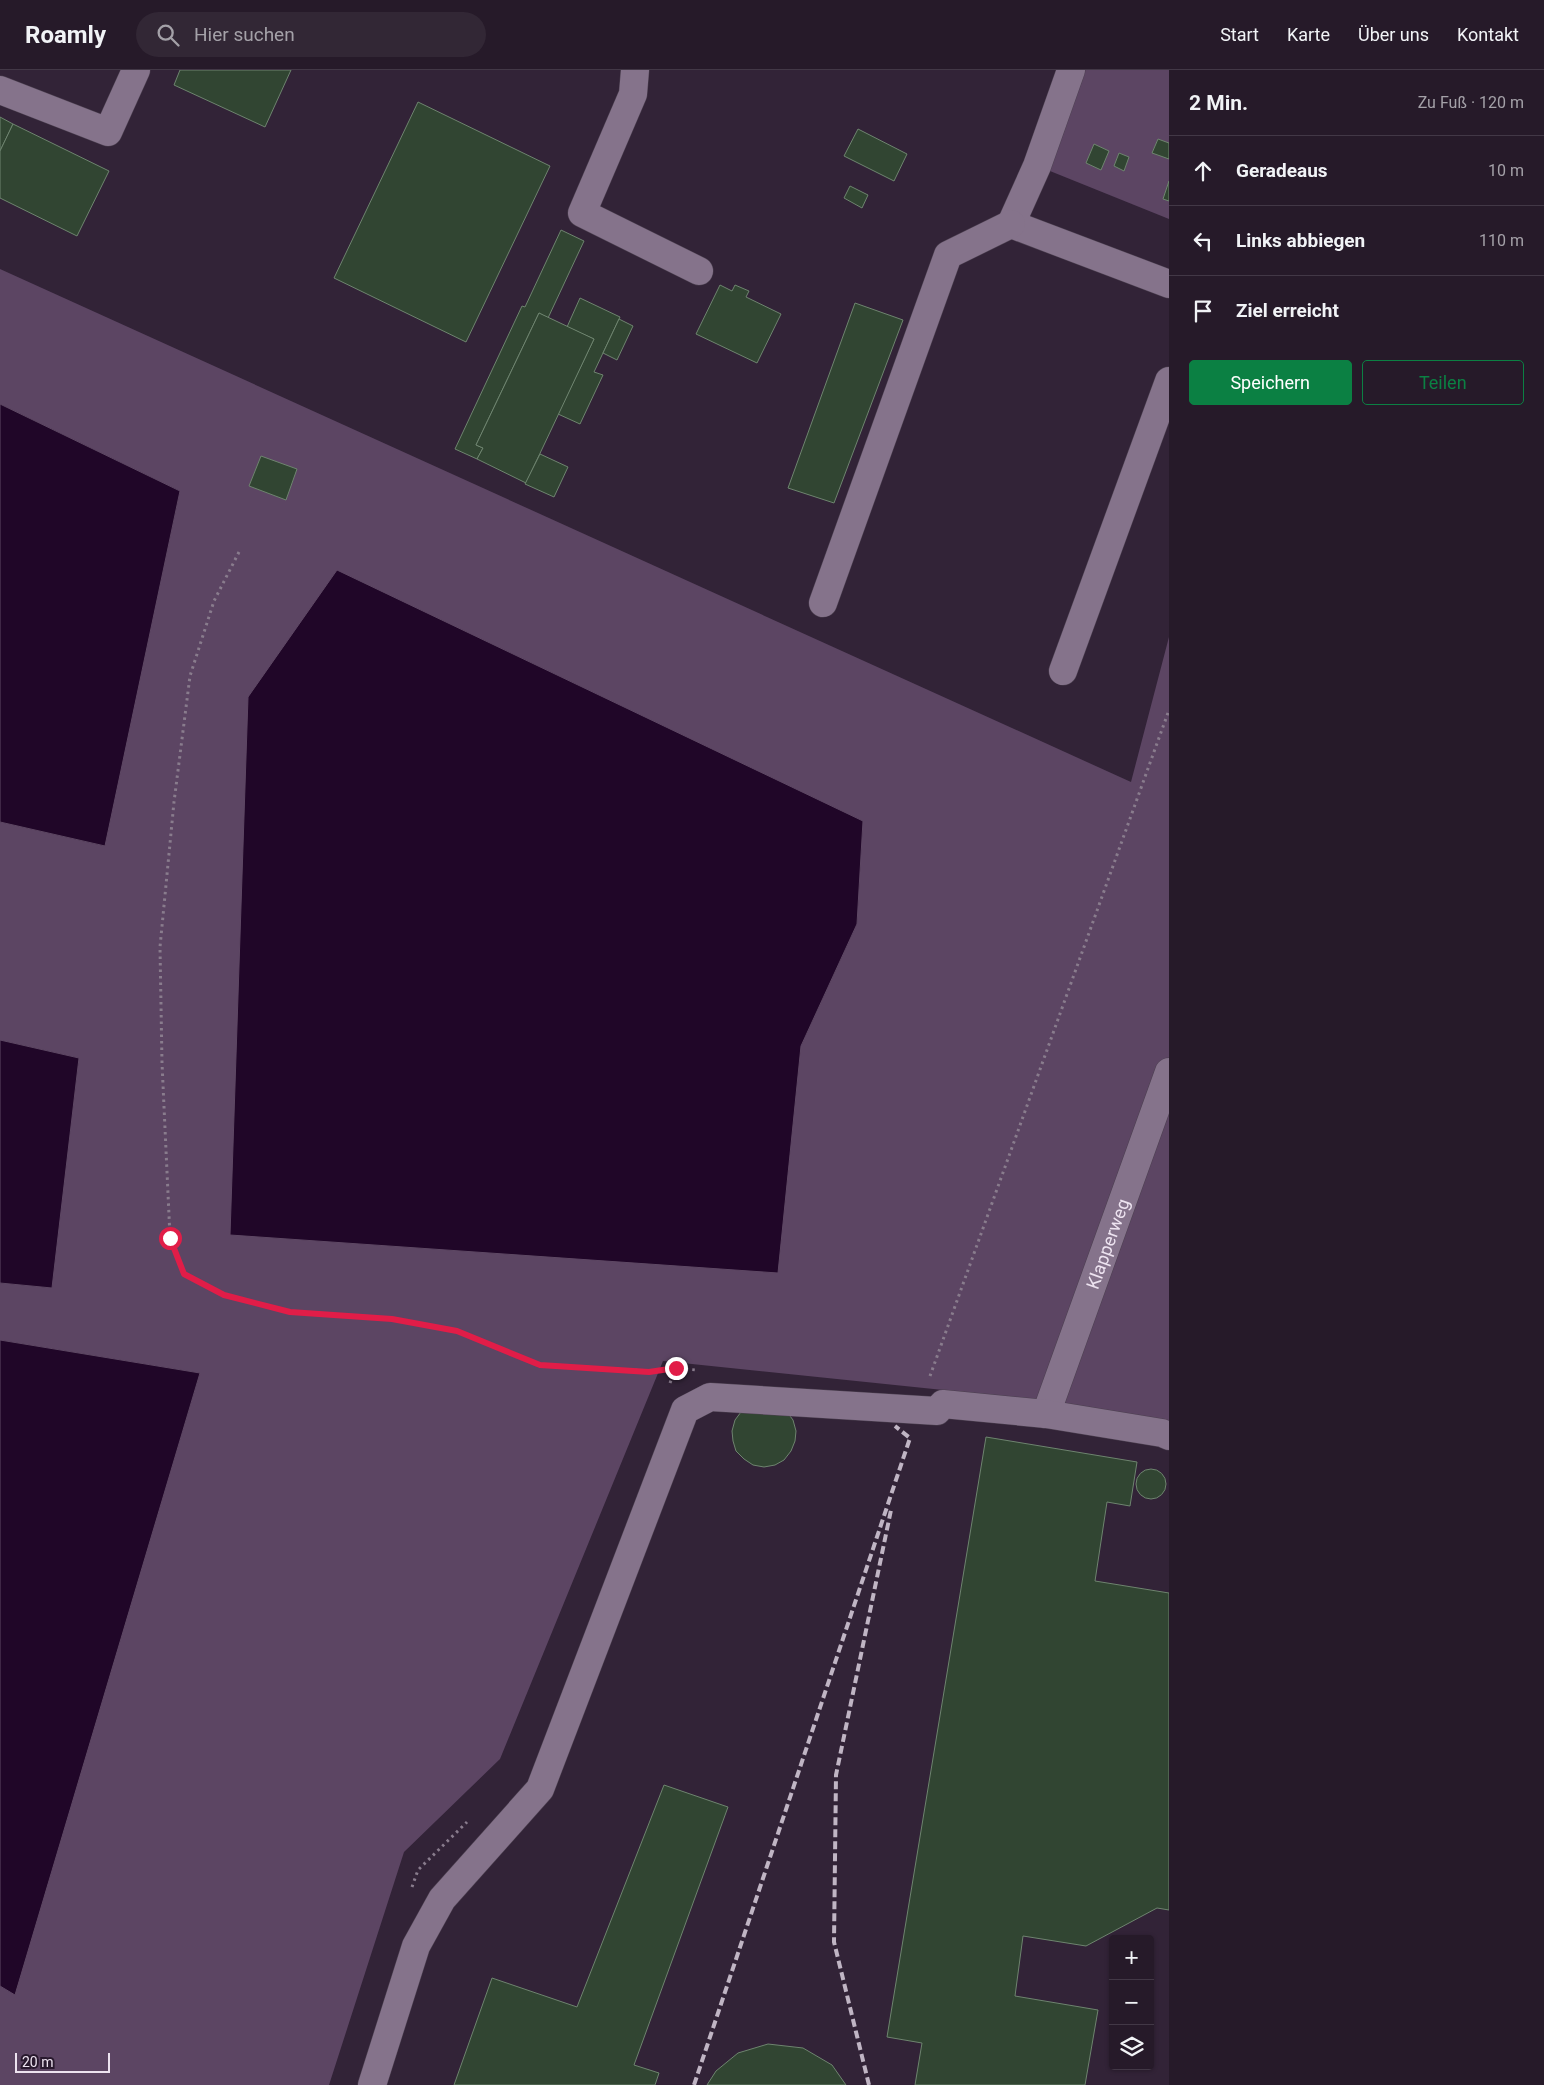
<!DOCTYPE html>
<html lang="de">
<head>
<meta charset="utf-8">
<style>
	:root { --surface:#261a29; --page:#322735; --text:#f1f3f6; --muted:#a4a1a8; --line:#423846; --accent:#0b8043 }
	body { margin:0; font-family:Roboto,sans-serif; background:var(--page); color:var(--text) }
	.controls { position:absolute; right:15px; bottom:15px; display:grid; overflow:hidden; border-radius:5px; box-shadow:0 1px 4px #0004 }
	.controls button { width:45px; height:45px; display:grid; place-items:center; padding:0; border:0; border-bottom:1px solid var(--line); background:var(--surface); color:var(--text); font:25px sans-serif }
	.scale { position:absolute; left:15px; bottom:12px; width:95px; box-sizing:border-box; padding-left:5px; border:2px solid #ede3f0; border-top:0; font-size:14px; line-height:18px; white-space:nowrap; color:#ede3f0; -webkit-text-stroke:4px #28192d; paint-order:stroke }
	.stop { position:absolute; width:15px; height:15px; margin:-11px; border:4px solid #e11d48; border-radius:50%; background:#fff }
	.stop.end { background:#e11d48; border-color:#fff; box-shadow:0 1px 5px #0008 }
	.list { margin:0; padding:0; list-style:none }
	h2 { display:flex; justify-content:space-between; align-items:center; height:65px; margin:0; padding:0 20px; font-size:21px }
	h2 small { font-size:16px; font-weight:400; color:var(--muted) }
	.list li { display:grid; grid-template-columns:32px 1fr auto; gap:15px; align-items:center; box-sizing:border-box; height:70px; padding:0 20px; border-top:1px solid var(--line) }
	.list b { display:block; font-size:19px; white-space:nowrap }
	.list em { font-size:16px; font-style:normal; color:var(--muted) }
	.actions { display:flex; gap:10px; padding:15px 20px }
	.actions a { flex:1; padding:11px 0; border:1px solid var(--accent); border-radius:5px; text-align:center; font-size:18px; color:var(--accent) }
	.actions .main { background:var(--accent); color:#fff }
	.icon { flex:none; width:28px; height:28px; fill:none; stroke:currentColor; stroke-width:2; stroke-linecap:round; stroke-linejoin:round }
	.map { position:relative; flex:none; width:1169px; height:2015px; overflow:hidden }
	header { display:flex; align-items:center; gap:30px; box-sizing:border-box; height:70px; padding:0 25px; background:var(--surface); border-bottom:1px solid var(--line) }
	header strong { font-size:24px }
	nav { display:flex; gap:28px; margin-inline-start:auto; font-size:18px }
	.search { width:350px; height:45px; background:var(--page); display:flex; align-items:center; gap:12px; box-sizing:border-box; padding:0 18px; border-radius:28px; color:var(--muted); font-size:19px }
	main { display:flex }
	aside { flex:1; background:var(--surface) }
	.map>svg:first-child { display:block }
	.green { fill:#5c4563; fill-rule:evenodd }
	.water { fill:#200628; stroke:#5e4864 }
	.building { fill:#314532; stroke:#6e846f }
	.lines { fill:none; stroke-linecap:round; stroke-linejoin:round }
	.minor-casing { stroke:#4c4050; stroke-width:29 }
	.path { stroke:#897c8d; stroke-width:3; stroke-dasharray:2.5 4; stroke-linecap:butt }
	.minor { stroke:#85738b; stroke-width:28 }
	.rail { stroke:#c0b5c4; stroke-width:4; stroke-dasharray:8 4; stroke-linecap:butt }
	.route { stroke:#e11d48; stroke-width:6 }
	.labels { text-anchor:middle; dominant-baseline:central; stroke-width:5; stroke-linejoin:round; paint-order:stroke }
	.street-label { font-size:18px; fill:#ede3f0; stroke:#28192d }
</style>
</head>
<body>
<header>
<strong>Roamly</strong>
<div class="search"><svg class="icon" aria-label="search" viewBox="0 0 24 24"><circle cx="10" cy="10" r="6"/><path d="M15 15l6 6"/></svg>Hier suchen</div>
<nav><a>Start</a><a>Karte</a><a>Über uns</a><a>Kontakt</a></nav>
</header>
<main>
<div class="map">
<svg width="1169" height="2015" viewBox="0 0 1169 2015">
	<rect width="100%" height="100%" fill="#322337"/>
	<g class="green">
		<polygon points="1083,0 1169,0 1169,149 1045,99"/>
		<path d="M0 199 1131 712 1169 567V1380L1059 1332 663 1291 500 1689 404 1782 329 2015H0V1916L14 1924 200 1303 0 1270V1213L51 1218 79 988 0 970V752L104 776 180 421 0 334ZM863 751 857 854 801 976Z"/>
	</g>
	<g class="water">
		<polygon points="0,334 180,421 105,776 0,752"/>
		<polygon points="337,500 863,751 857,854 801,976 778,1203 230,1165 248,627"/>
		<polygon points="0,970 79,988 52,1218 0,1213"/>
		<polygon points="0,1270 200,1303 15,1925 0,1916"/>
	</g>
	<g class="building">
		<polygon points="180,0 291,0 265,57 174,15"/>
		<polygon points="418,32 550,96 466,272 334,208"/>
		<polygon points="0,47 13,54 0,81"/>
		<polygon points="13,54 109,101 77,166 0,128 0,81"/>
		<polygon points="858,59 907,84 894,111 844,86"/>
		<polygon points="1158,69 1169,73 1169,89 1152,83"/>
		<polygon points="1094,74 1109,81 1101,100 1086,93"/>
		<polygon points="1119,83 1129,87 1124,101 1114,96"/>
		<polygon points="1169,111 1169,131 1163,129"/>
		<polygon points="850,116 868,125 862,138 844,128"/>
		<polygon points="561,160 584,171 548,248 539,243 476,375 483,378 477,389 455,379 522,236 525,237"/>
		<polygon points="720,215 732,221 735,215 749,221 746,227 781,244 757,293 696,264"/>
		<polygon points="580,228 620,247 594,302 603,305 580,354 558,344 594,269 567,257"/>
		<polygon points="855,233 903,250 834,433 788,418"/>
		<polygon points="539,243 594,269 526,413 477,389 483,378 476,375"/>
		<polygon points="619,249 633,256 617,290 603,283"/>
		<polygon points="540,384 568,397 554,427 525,414"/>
		<polygon points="261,386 297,399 286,430 249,416"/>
		<polygon points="741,1342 787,1342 793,1350 796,1361 795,1371 791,1381 784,1390 775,1395 764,1397 753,1395 744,1389 736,1381 733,1371 732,1361 735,1350"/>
		<polygon points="986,1367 1137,1392 1130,1436 1107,1432 1095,1511 1169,1523 1169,1840 1157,1838 1086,1876 1023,1866 1015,1926 1098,1940 1085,2015 915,2015 922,1973 887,1967"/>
		<circle cx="1151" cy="1414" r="15"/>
		<polygon points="664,1715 728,1737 634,1995 659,2003 655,2015 454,2015 492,1908 577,1937"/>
		<polygon points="768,1974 803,1978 832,1995 846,2015 707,2015 716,2001 738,1983"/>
	</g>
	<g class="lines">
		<defs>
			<g id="minor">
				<polyline points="635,0 633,24 582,143 699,201"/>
				<polyline points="1071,0 1037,96 1011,154 1169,214"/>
				<polyline points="0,20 108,62 136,0"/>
				<polyline points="823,533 948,185 1011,154"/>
				<polyline points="1063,601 1169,311"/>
				<path id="s1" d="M1046 1344 1169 1002"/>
				<polyline points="372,2015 416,1876 442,1829 540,1719 685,1340 710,1327 937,1341 943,1334 1046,1344 1162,1363 1169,1366"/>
			</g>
		</defs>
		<use href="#minor" class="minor-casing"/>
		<g class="path">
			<polyline points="239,482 214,531 190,606 174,732 160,877 162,993 170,1167 184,1204 224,1225 290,1242 392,1249 457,1261 541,1295 649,1301 675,1298"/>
			<polyline points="930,1306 1169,640"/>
			<polyline points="670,1313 676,1298 696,1300"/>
			<polyline points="412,1817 418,1800 467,1752"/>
		</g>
		<use href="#minor" class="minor"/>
		<g class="rail">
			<polyline points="694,2015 910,1368 895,1356"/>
			<polyline points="869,2015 834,1872 836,1705 891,1440"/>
		</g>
	</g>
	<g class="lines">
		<polyline class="route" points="170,1168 184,1204 224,1225 290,1242 392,1249 457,1261 540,1295 649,1302 676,1298"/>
	</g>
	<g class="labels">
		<g class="street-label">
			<text stroke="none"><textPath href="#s1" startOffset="181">Klapperweg</textPath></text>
		</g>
	</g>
</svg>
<div class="controls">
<button>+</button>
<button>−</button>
<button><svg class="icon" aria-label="layers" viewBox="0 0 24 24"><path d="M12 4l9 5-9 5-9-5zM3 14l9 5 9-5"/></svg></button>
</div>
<div class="scale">20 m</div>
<div class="stop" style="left:170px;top:1168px"></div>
<div class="stop end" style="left:676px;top:1298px"></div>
</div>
<aside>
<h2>2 Min.<small>Zu Fuß · 120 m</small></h2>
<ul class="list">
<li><svg class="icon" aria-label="ahead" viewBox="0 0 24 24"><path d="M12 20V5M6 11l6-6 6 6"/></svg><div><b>Geradeaus</b></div><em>10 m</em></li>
<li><svg class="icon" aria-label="left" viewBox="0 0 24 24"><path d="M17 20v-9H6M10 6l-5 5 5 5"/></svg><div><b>Links abbiegen</b></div><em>110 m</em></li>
<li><svg class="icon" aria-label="arrive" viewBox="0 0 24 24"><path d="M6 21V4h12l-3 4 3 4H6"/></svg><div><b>Ziel erreicht</b></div></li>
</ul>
<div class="actions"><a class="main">Speichern</a><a>Teilen</a></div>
</aside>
</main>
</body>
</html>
